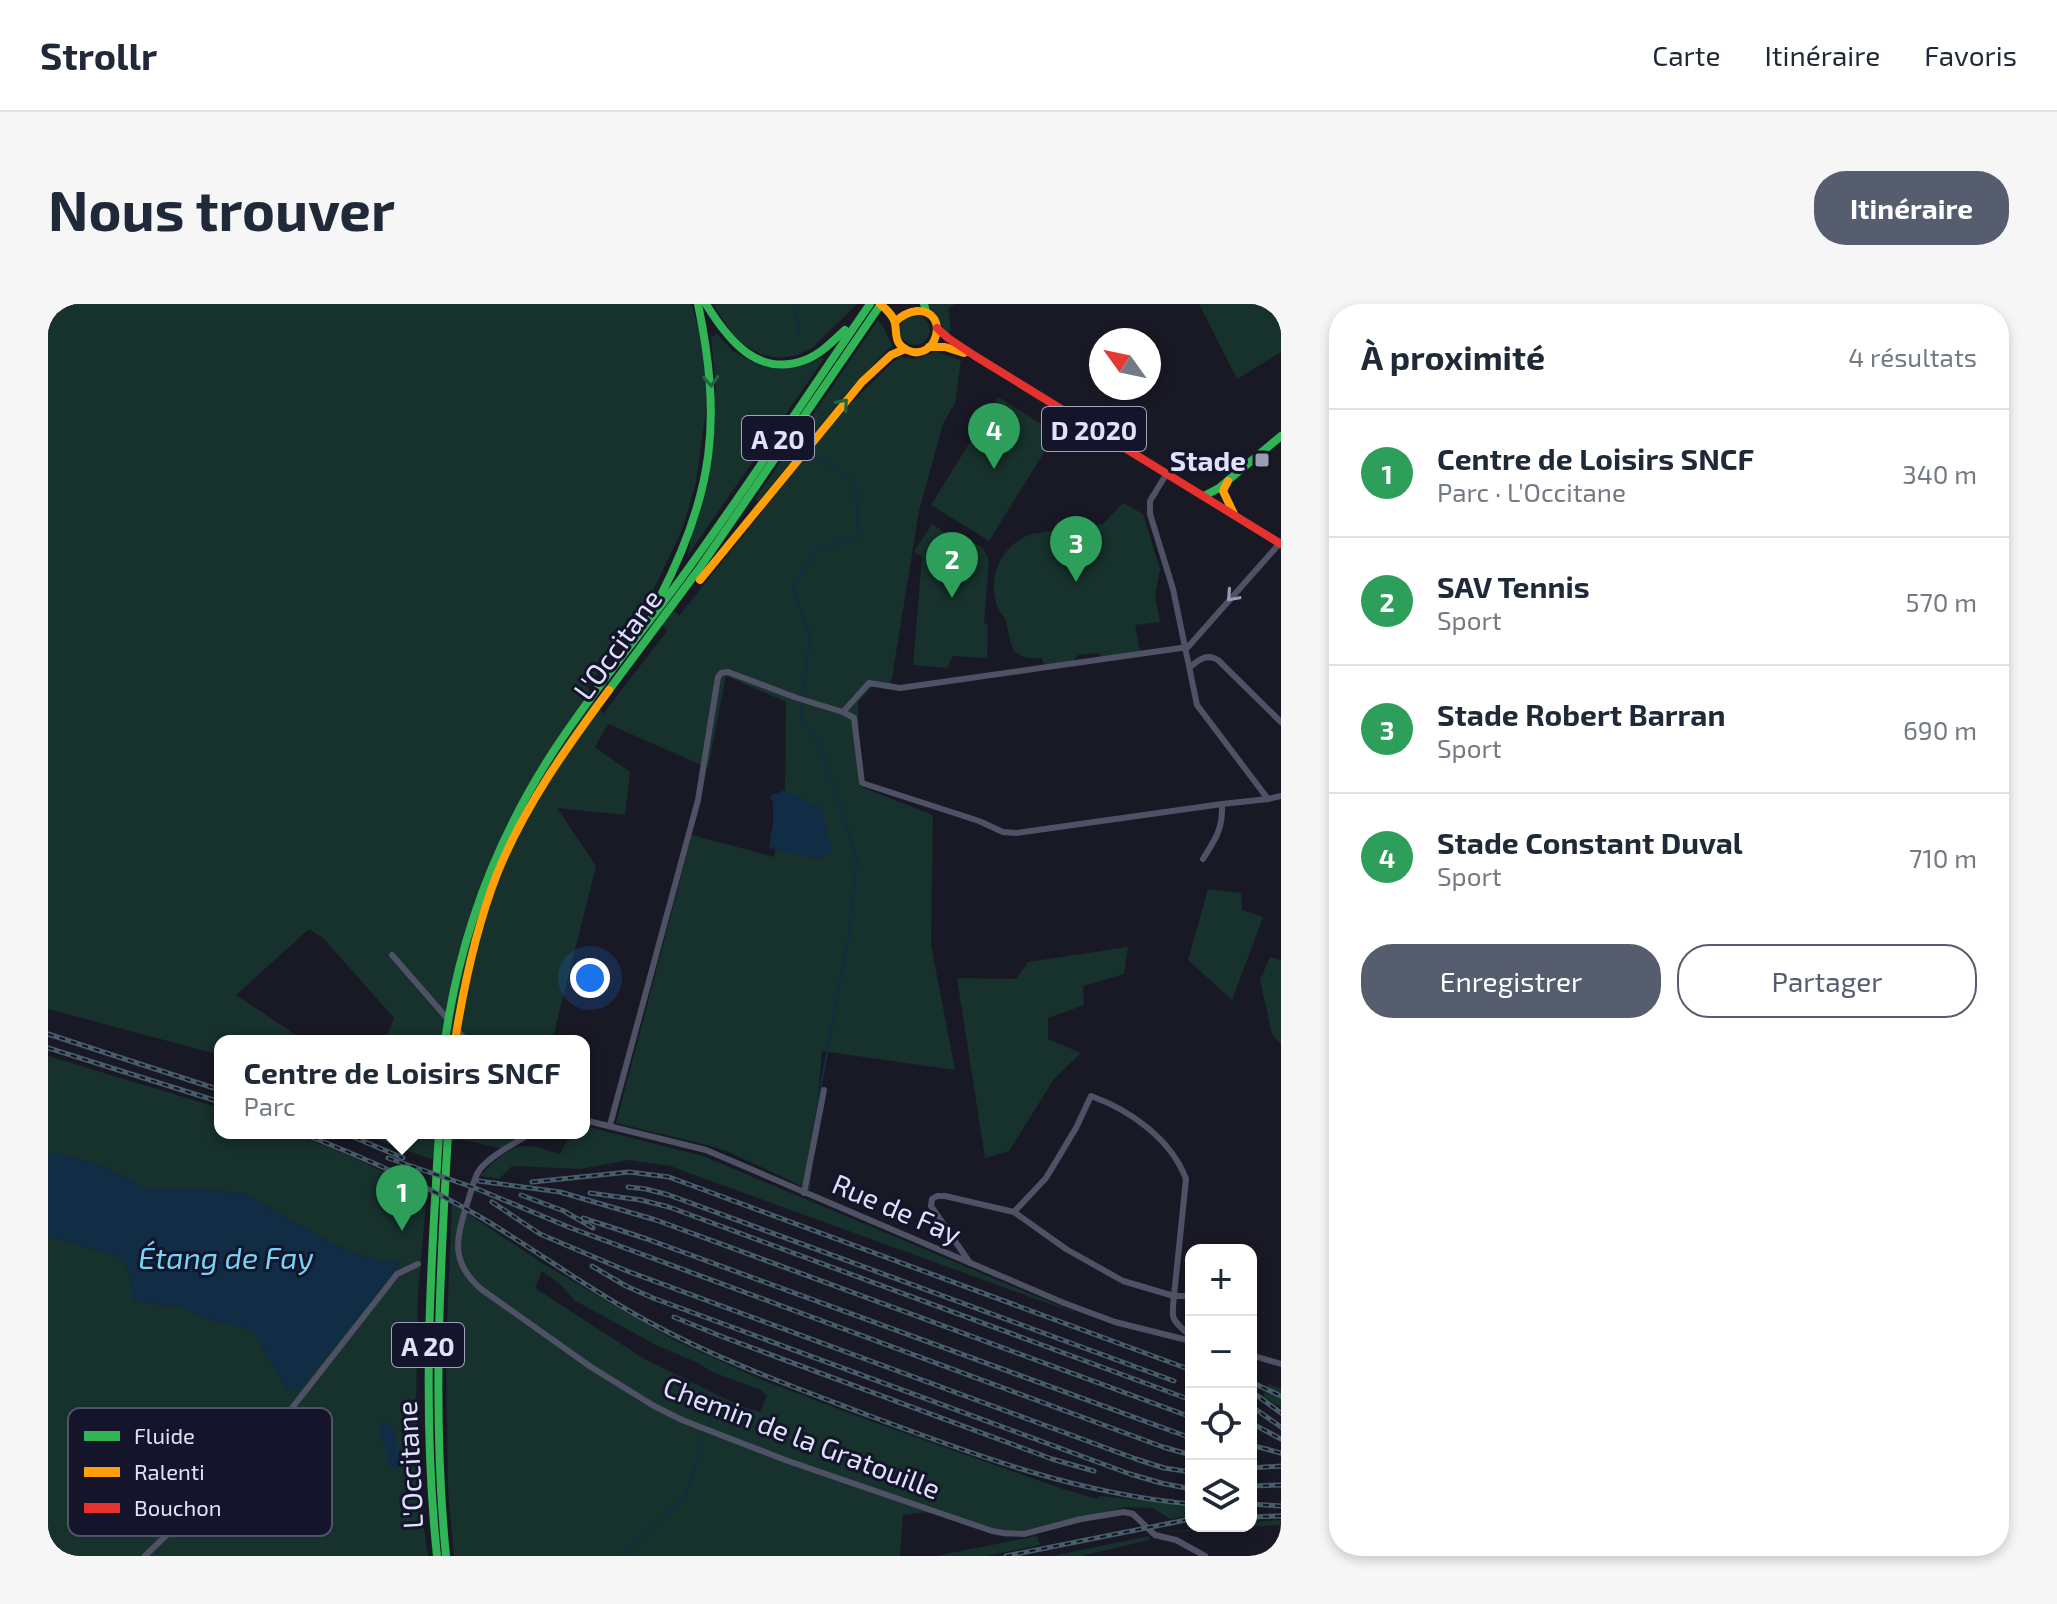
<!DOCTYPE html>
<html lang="fr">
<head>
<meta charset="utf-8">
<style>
	:root { --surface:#fff; --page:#f6f6f7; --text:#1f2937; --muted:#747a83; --line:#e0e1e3; --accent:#565d6e }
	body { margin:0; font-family:"Exo 2",sans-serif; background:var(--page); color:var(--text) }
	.controls { position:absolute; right:24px; bottom:24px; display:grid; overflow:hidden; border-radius:16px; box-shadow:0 4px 12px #0003 }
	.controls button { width:72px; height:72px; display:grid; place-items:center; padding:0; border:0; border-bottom:2px solid var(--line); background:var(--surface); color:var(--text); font:40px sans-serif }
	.compass { position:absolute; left:1041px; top:24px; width:72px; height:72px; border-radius:50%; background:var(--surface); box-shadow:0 4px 12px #0003; rotate:303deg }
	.you { position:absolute; left:542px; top:674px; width:28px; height:28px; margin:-20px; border:6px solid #fff; border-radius:50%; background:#1a73e8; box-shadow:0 0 0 12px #1a73e833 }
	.badge { display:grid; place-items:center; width:52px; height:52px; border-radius:50%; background:var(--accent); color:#fff; font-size:26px; font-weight:700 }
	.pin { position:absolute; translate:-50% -66px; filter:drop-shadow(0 2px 4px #0008) }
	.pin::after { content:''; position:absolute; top:42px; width:28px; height:24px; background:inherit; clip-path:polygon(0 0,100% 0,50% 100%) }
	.popup { position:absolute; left:166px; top:731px; width:376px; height:104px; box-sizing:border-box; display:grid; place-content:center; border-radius:16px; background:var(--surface); filter:drop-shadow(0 2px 6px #0005); font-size:26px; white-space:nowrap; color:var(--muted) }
	.popup b { font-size:30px; color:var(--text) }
	.popup::after { content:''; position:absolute; left:50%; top:100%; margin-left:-16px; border:16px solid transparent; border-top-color:var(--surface) }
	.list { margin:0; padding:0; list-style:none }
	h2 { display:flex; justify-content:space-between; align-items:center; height:104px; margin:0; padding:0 32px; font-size:34px }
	h2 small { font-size:26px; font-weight:400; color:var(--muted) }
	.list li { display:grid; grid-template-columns:52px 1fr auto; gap:24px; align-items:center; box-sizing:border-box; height:128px; padding:0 32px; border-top:2px solid var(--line) }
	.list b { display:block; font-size:30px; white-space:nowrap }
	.list p { margin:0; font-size:26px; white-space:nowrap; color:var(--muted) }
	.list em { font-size:26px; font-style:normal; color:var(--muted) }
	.actions { display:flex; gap:16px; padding:24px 32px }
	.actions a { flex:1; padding:18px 0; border:2px solid var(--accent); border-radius:32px; text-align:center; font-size:28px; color:var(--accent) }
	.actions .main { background:var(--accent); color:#fff }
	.icon { flex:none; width:44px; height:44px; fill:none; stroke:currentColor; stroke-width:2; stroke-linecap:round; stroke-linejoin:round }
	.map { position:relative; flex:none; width:1233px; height:1252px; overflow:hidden; border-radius:32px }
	header { display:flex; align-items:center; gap:48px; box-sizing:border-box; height:112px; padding:0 40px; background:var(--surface); border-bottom:2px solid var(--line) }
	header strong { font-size:38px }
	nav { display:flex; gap:44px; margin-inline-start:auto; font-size:28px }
	.intro { display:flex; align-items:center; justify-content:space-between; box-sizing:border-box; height:192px; padding:0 48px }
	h1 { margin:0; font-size:56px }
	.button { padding:20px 36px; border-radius:32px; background:var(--accent); color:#fff; font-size:28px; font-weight:700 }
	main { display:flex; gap:48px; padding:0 48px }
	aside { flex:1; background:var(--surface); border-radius:32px; box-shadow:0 4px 12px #0003 }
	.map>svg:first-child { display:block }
	.green { fill:#17312d; fill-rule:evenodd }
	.water { fill:#112d45 }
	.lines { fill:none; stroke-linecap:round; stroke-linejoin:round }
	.stream { stroke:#112d45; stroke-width:2 }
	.street { stroke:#4f5265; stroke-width:6 }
	.fast { stroke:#30b455; stroke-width:8 }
	.slow { stroke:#ff9f0a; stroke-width:8 }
	.jam { stroke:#e5322d; stroke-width:8 }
	.rail-casing { stroke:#475e68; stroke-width:5 }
	.rail { stroke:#14142b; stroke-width:2; stroke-dasharray:6; stroke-linecap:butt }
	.oneway { stroke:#226440 }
	.oneway2 { stroke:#989ab1 }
	.poi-dot { fill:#9a9cb2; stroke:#14142b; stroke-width:3 }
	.labels { text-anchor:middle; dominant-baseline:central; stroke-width:6; stroke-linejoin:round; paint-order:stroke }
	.shield { fill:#14142b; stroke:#a3a4be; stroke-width:2 }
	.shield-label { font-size:26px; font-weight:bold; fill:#e0e2fd }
	.poi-label { font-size:28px; font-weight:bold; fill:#e0e2fd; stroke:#14142b; text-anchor:end }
	.street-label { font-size:28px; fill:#e0e2fd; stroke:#14142b }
	.water-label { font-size:30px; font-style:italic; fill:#76d3f5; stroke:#14142b }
	.key { fill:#14142b; stroke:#51526a; stroke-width:2 }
	.key-label { font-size:22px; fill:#e0e2fd }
</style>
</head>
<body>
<header>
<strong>Strollr</strong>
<nav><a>Carte</a><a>Itinéraire</a><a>Favoris</a></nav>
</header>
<div class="intro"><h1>Nous trouver</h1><a class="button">Itinéraire</a></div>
<main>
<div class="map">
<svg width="1233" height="1252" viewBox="0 0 1233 1252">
	<rect width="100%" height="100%" fill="#191926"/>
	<g class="green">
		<path d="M0 0H643L651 24 660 92 648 179 634 226 605 287 631 312 790 112 845 58 852 53 866 55 888 48 913 56 907 99 895 120 871 207 843 380 824 383 810 398 811 482 885 511 883 641 907 766 774 747 762 886 679 847 659 841 568 819 644 531 726 553 737 486 738 398 678 372 660 464 560 420 547 443 582 468 577 511 509 504 548 562 504 737H337L346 714 276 635 261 625 188 691 257 737H172V751L0 705ZM600 301 619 327 555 410 539 383Z"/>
		<polygon points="665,0 809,0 764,44 750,51 732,54 715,51 689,38"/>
		<polygon points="880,0 907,0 900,5 903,26 899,29"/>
		<polygon points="1151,0 1233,0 1233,48 1189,75"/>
		<circle cx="867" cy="26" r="15"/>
		<polygon points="830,16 836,24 844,41 803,84 710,198 707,195"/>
		<polygon points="669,30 685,47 712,62 747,64 773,54 776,55 640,251 668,83 663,33"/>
		<polygon points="950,93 1008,129 941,237 883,201"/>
		<path d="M1075 199 1095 210 1112 265 1107 291 1112 318 1087 321 1092 348 1055 353 1049 349 1030 351 1025 357 996 361 994 354C958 356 965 340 957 315 954 309 953 310 950 304 938 274 953 241 983 230L1055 220Z"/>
		<path d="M884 220C892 225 900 232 908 236 924 243 933 233 941 256L936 320 940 321 939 354 905 352 899 364 865 361 874 253 866 248Z"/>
		<polygon points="1160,585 1193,589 1194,606 1215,613 1184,696 1140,656"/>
		<polygon points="1080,643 1076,670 1035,682 1036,701 1000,714 1000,735 1033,749 1006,775 961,847 937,854 909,674 968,675 980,658"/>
		<polygon points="1222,653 1233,656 1233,741 1224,730 1212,676"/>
		<polygon points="0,752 172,804 172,829 242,829 286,845 379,888 370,990 367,1156 380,1252 0,1252 0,932 74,954 80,967 86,997 132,1003 159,1015 204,1026 238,1084 249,1087 346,969 353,956 333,958 286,941 198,890 171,887 95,884 62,865 22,852 0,849"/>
		<path d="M536 822 655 852 1035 1012 622 862 580 856 533 865 464 862 451 875 432 872C443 860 463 840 480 842 490 842 502 848 512 850L523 829H536Z"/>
		<polygon points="319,829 460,829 466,838 456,845 410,835 383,855 324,834"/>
		<path d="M404 899 497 961 626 1036 714 1076 825 1118 1012 1184 1049 1195 1052 1192 1143 1202V1211L1122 1215 1105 1204 1077 1203 959 1234 880 1208 855 1211 852 1252H406L400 1185 398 1045ZM494 967 513 981 526 996 608 1041 650 1059 664 1068 713 1086 719 1092 712 1108 692 1102 595 1054 487 984Z"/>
		<polygon points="1220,1080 1233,1085 1233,1103 1215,1093"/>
		<polygon points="1233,1216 1233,1221 1123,1228 1162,1222 1203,1222 1203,1218"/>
		<polygon points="989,1232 992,1241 938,1252 887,1252"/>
		<polygon points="1101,1232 1102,1236 1032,1252 1004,1252"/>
	</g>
	<g class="water">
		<polygon points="736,486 773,504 784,546 777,554 769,555 721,544 725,521 725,498 722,494 725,489 729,490"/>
		<polygon points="0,849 22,852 62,865 95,884 171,887 198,890 286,941 333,958 353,955 346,969 250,1087 238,1084 204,1026 159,1015 132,1003 86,997 80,967 74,954 0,932"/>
		<polygon points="337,1117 345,1124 353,1160 349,1165 341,1162 340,1151 330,1129 333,1119"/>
	</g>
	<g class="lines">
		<g class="stream">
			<polyline points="746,0 752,32"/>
			<polyline points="764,830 801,629 809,554 774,445 752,412 762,332 745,282 768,246 811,233 807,179 774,154"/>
			<polyline points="659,1124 665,1110"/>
			<polyline points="573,1252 638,1191 656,1132"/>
		</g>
		<g class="street">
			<polyline points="1119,169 1102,197 1102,210 1125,285 1149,401 1220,495 1233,492"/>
			<path d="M1142 363C1151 356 1158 349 1170 356L1233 418"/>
			<polyline points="795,408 821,379 852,384 1140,343 1232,239"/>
			<path d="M1155 555C1168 534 1175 525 1174 500"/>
			<polyline points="344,651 398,713"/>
			<polyline points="408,725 419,737"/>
			<polyline points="536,816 658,846 1016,999 1067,1018 1143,1037"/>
			<polyline points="562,821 650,496 670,373 673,369 680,368 749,394 795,408 806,414 814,479 931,517 955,528 968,529 1174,500 1220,495"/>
			<path d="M483 829C466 840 445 850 432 865 425 875 423 889 419 900 408 935 402 958 433 985L543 1063 606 1102 634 1116 740 1157 944 1227 956 1229 976 1230 1033 1215 1076 1208 1085 1210 1107 1231 1128 1236 1157 1252"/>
			<polyline points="756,889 776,786"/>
			<path d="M966 908 998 874 1028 824 1043 792C1082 806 1123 835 1138 875L1126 992H1143"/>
			<path d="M922 959 883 902 884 895 889 892H897L966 908 1018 945 1075 977 1126 992C1123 1019 1124 1014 1143 1033"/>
			<polyline points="1203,1051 1233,1060"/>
			<polyline points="97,1252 226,1127 349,970 370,960"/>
		</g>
		<g class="fast">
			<path d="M658 0C680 36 710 74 757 56 773 50 785 37 797 26"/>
			<polyline points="876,0 878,7"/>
			<polyline points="1156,192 1171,184 1233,132"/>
			<path d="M612 293C666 188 674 116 650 0"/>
			<polyline points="561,386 651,265 833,0"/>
			<path d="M397 737C412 630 448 535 507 445 548 382 597 325 640 265 703 178 761 88 822 0"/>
			<path d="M389 1252C374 1109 382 972 391 829"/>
			<path d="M398 1252C384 1111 392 970 400 829"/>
		</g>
		<g class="slow">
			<path d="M832 0C838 5 845 11 847 19 849 31 846 39 859 46 889 60 903 6 869 7 860 8 853 12 847 18"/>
			<polyline points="881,43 897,43 916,49"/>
			<polyline points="1180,177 1175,187 1186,210"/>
			<polyline points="652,276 814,78 843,51 857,45"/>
			<path d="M407 737C416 680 428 624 449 570 476 503 518 444 561 386"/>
		</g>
		<polyline class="jam" points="889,24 900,34 927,52 1233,240"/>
		<defs>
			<g id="rail">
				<polyline points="0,730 172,786"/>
				<polyline points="0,744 172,798"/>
				<path d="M253 829C315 853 376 880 434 914 489 947 542 986 599 1017 670 1056 746 1083 822 1112 930 1152 1027 1189 1143 1200"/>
				<polyline points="296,829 355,854"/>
				<polyline points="340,854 427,884 523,924 1115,1143 1143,1151"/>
				<polyline points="431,877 512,888 608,916 1143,1113"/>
				<polyline points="484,878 581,868 621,873 1143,1066"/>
				<polyline points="580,883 598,885 621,891 1126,1077"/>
				<polyline points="542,889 593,896 621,903 1143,1096"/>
				<polyline points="473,891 516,907 545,924"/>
				<polyline points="444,898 492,930 579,967 1088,1155 1116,1164 1143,1168"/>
				<polyline points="535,914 599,935 1143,1134"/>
				<polyline points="544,962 578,982 605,994 1082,1170 1113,1179 1143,1185"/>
				<polyline points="626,1013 675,1033 1004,1155 1046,1167"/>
				<polyline points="1203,1078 1233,1092"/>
				<polyline points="1203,1087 1233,1109"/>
				<polyline points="1203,1102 1233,1123"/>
				<polyline points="1203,1119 1233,1135"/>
				<polyline points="1203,1141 1233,1149"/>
				<polyline points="1203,1164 1233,1162"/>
				<polyline points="1203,1182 1233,1181"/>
				<polyline points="1203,1200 1233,1202"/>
				<polyline points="1203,1213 1233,1212"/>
				<polyline points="958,1252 1143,1215"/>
			</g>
		</defs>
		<use href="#rail" class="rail-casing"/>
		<use href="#rail" class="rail"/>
	</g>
	<defs><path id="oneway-chevron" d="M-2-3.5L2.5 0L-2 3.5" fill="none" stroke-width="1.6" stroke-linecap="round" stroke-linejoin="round" transform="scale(2)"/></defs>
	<g class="oneway">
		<use href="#oneway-chevron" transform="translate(663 77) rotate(86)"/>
		<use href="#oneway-chevron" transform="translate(795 100) rotate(-49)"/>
	</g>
	<use class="oneway2" href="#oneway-chevron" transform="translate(1184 292) rotate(132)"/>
	<rect class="poi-dot" x="1206" y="148" width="16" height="16" rx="4"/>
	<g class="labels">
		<g class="shield">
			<rect x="994" y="103" width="104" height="44" rx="6"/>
			<rect x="694" y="112" width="72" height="44" rx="6"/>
			<rect x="344" y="1019" width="72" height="44" rx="6"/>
		</g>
		<g class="shield-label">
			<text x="1046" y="125">D 2020</text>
			<text x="730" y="134">A 20</text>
			<text x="380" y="1041">A 20</text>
		</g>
		<g class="poi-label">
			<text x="1198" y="156">Stade</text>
		</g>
		<g class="street-label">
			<text transform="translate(569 340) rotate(-54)">L'Occitane</text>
			<text transform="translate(849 904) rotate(23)">Rue de Fay</text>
			<text transform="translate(754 1133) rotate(21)">Chemin de la Gratouille</text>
			<text transform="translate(361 1161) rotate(-93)">L'Occitane</text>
		</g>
		<g class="water-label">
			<text x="178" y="953">Étang de Fay</text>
		</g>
	</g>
	<rect x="20" y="1104" width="264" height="128" rx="12" class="key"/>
	<rect x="36" y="1127" width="36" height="10" fill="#30b455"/>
	<rect x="36" y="1163" width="36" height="10" fill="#ff9f0a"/>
	<rect x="36" y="1199" width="36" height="10" fill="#e5322d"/>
	<g class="key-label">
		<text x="86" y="1140">Fluide</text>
		<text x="86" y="1176">Ralenti</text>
		<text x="86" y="1212">Bouchon</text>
	</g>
</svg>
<div class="controls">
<button>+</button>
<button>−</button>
<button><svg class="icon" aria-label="locate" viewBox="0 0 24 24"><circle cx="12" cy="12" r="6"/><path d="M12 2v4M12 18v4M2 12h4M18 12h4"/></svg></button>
<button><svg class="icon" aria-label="layers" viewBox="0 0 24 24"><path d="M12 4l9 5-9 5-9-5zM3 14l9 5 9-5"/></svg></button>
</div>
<svg class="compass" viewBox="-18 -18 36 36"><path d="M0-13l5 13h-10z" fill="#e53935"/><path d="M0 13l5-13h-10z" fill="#747a83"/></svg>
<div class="you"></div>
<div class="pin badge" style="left:354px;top:927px;background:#2e9e5b">1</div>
<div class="popup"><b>Centre de Loisirs SNCF</b>Parc</div>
<div class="pin badge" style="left:904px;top:294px;background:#2e9e5b">2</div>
<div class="pin badge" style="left:1028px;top:278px;background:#2e9e5b">3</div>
<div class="pin badge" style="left:946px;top:165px;background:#2e9e5b">4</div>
</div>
<aside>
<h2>À proximité<small>4 résultats</small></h2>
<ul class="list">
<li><span class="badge" style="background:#2e9e5b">1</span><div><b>Centre de Loisirs SNCF</b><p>Parc · L'Occitane</p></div><em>340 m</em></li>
<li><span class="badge" style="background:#2e9e5b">2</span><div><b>SAV Tennis</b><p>Sport</p></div><em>570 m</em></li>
<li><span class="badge" style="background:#2e9e5b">3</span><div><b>Stade Robert Barran</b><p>Sport</p></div><em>690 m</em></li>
<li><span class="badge" style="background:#2e9e5b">4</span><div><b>Stade Constant Duval</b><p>Sport</p></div><em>710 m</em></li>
</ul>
<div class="actions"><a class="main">Enregistrer</a><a>Partager</a></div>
</aside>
</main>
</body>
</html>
